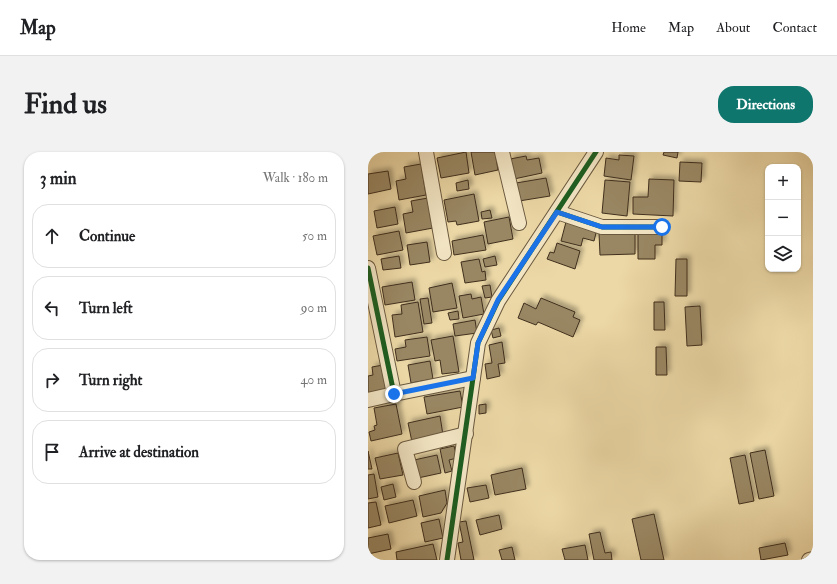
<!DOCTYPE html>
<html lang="en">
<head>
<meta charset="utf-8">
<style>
	:root { --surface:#fff; --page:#f2f2f2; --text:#202124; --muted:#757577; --line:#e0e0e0; --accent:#0f766e }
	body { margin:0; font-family:"IM FELL Double Pica",serif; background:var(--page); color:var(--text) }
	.controls { position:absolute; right:12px; top:12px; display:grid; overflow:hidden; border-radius:8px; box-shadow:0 1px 3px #0004 }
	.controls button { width:36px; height:36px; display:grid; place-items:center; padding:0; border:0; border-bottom:1px solid var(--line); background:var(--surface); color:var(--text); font:20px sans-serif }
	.stop { position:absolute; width:12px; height:12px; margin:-9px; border:3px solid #1a73e8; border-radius:50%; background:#fff }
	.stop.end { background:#1a73e8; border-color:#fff; box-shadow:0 1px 4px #0008 }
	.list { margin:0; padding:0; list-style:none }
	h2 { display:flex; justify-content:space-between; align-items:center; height:52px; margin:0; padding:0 16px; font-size:17px }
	h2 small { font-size:13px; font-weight:400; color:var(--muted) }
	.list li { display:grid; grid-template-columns:26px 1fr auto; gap:12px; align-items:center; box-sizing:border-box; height:64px; margin:0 8px 8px; padding:0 8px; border:1px solid var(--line); border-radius:16px }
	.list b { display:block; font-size:15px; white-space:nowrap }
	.list em { font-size:13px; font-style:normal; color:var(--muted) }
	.icon { flex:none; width:22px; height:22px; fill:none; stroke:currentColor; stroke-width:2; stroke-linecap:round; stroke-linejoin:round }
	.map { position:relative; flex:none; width:445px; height:408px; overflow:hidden; border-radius:16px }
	header { display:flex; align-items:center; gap:24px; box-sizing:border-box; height:56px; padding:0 20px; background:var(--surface); border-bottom:1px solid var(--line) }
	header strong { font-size:19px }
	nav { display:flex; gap:22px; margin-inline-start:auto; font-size:14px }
	.intro { display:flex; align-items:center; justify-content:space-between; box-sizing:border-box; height:96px; padding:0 24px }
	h1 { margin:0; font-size:28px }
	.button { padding:10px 18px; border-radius:16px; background:var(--accent); color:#fff; font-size:14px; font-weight:700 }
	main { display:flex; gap:24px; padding:0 24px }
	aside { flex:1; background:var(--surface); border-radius:16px; box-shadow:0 1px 3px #0004 }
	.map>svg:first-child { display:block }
	.building { fill:#998764; stroke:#402f1d; filter:url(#shadow) }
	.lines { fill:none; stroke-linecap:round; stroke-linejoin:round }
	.street-casing { stroke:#6b593f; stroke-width:16 }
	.street { stroke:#f3e6c5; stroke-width:14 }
	.cycleway-casing { stroke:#f3e6c5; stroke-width:8 }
	.cycleway { stroke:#1b5e20; stroke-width:5 }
	.route { stroke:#1a73e8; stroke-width:5 }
</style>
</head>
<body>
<header>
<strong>Map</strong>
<nav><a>Home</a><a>Map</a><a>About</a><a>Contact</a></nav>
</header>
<div class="intro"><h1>Find us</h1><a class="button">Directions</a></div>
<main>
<aside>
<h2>3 min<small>Walk · 180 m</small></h2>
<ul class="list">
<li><svg class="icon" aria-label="ahead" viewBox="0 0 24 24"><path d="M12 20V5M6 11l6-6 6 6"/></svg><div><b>Continue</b></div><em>50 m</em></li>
<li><svg class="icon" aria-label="left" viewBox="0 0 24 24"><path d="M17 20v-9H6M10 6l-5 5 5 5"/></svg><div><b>Turn left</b></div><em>90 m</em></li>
<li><svg class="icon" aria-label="right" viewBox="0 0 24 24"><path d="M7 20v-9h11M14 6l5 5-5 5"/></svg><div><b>Turn right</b></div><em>40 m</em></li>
<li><svg class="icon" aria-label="arrive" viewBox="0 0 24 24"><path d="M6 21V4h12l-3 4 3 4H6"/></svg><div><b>Arrive at destination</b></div></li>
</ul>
</aside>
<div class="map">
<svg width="445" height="408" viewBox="0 0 445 408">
	<defs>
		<filter id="shadow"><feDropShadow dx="3.5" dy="-3.5" stdDeviation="2" flood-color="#0004"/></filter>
	</defs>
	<rect width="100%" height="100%" fill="#ecd8a6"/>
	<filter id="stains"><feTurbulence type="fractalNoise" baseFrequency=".005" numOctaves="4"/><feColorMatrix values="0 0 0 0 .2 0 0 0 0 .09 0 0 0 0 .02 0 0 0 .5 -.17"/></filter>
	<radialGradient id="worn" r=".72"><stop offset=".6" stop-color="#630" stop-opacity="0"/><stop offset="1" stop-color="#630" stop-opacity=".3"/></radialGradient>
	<g class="building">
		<polygon points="98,0 101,21 73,26 69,6"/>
		<polygon points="103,0 127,0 130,18 107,23"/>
		<polygon points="296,0 310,0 309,6 295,3"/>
		<polygon points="251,3 266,4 263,28 236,24 238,6 251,8"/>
		<polygon points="158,4 159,8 171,6 174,21 146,27 142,7"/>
		<polygon points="312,10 334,11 333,30 311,29"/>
		<polygon points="53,12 58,43 31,48 28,29 38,27 36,15"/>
		<polygon points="20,19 23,37 0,42 0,22"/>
		<polygon points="178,26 182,44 151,49 148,31"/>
		<polygon points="281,27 306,28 305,64 265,62 265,45 280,45"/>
		<polygon points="100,28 101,37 89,39 88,31"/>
		<polygon points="237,28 262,30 259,64 234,61"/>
		<polygon points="106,42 111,69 89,73 88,69 80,70 76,48"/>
		<polygon points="60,46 65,76 38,81 35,62 45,60 43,49"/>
		<polygon points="27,55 30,72 9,76 6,59"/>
		<polygon points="122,58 124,66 114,67 113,60"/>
		<polygon points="141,65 145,87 120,92 116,70"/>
		<polygon points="198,70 229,77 226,89 215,86 213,94 193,89"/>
		<polygon points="31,79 35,98 9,103 5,84"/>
		<polygon points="294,79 294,93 287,93 287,107 270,107 270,80"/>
		<polygon points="267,80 267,102 232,103 231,81"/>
		<polygon points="115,83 118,98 86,103 84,89"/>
		<polygon points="59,90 62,110 42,113 39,93"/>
		<polygon points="189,91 212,99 207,117 179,107 182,100 186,101"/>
		<polygon points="31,104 33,116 15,118 13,107"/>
		<polygon points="127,104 129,113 117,115 115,107"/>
		<polygon points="111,107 114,120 117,119 118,128 97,131 93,110"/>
		<polygon points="308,107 319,107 319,144 307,144"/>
		<polygon points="44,130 47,148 17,153 14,135"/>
		<polygon points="84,131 89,156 65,160 61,136"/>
		<polygon points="122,133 124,145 117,146 114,134"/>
		<polygon points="103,142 104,147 113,145 116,162 95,166 91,144"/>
		<polygon points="60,146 64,171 56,172 52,147"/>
		<polygon points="173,146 207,160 205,165 212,168 205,185 170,170 168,173 150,166 156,151 168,157"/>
		<polygon points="50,150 55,180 27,185 24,163 34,162 33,153"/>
		<polygon points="286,150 296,150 297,178 286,178"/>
		<polygon points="332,154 334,193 319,194 317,155"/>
		<polygon points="90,159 91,167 82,168 80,161"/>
		<polygon points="107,168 109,181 87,184 85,172"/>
		<polygon points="131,176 133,184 125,186 123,178"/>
		<polygon points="85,184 91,220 74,222 72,208 67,209 63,188"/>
		<polygon points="59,185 62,204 29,209 27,197 38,195 37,188"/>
		<polygon points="134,190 137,211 130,212 132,224 119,227 117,212 124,211 121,193"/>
		<polygon points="288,195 298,195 299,223 288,223"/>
		<polygon points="62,209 65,227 43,231 40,213"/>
		<polygon points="15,213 19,238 0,241 0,224 5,223 4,215"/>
		<polygon points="92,239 95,255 59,262 56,245"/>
		<polygon points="28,252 34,282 3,289 1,280 7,278 6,274 9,273 6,256"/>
		<polygon points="118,252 118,261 111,262 111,253"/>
		<polygon points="72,264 75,283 44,290 40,271"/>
		<polygon points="86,294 89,306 81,308 84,319 77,321 72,297"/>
		<polygon points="397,298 406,344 391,347 382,301"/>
		<polygon points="0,299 4,317 0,317"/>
		<polygon points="30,301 35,323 12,327 7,306"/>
		<polygon points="69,303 73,321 50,326 46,308"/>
		<polygon points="377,303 386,349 371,352 362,306"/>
		<polygon points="154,316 158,337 127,343 123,323"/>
		<polygon points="6,322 10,345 0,347 0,323"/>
		<polygon points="25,332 28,345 16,348 13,335"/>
		<polygon points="118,333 121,346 102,350 99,336"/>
		<polygon points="77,338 79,351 73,361 55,365 51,344"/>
		<polygon points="45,348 49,364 21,371 17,354"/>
		<polygon points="8,350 13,373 0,376 0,351"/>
		<polygon points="286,362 296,408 273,408 264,367"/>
		<polygon points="131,363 134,377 112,383 108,368"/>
		<polygon points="71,367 75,386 57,390 53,371"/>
		<polygon points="98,369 106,408 93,408 90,391 95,390 91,370"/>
		<polygon points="232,380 237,401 243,400 244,408 226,408 221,382"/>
		<polygon points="20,382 23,397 0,402 0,386"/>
		<polygon points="417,391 420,403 393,408 391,396"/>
		<polygon points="65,392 69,408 29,408 28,400"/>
		<polygon points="217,393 220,408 197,408 194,397"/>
		<polygon points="144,395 147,408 134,408 131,398"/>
	</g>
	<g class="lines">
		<defs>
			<g id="street">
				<polyline points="58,0 76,101"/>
				<polyline points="134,0 151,71"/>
				<polyline points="189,60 234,75 294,75"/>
				<polyline points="0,116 26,242"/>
				<polyline points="0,248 26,242 105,226"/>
				<polyline points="46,330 37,297 98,282"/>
				<polyline points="79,408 110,191 130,149 228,0"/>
				<polyline points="441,408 445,407"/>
			</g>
		</defs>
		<use href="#street" class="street-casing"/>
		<use href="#street" class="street"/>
		<defs>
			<g id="cycleway">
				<polyline points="189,60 234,75 294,75"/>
				<polyline points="0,116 26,242"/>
				<polyline points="79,408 110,191 130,149 228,0"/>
			</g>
		</defs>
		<use href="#cycleway" class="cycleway-casing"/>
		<use href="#cycleway" class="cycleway"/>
	</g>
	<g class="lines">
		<polyline class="route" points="26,242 105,226 110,191 130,148 189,60 234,75 294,75"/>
	</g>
	<rect width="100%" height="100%" filter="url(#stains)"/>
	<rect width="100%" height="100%" fill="url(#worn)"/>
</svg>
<div class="controls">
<button>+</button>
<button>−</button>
<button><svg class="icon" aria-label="layers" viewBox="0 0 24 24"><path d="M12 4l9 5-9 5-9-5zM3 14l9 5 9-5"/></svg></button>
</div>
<div class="stop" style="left:294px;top:75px"></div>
<div class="stop end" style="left:26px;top:242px"></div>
</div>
</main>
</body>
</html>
